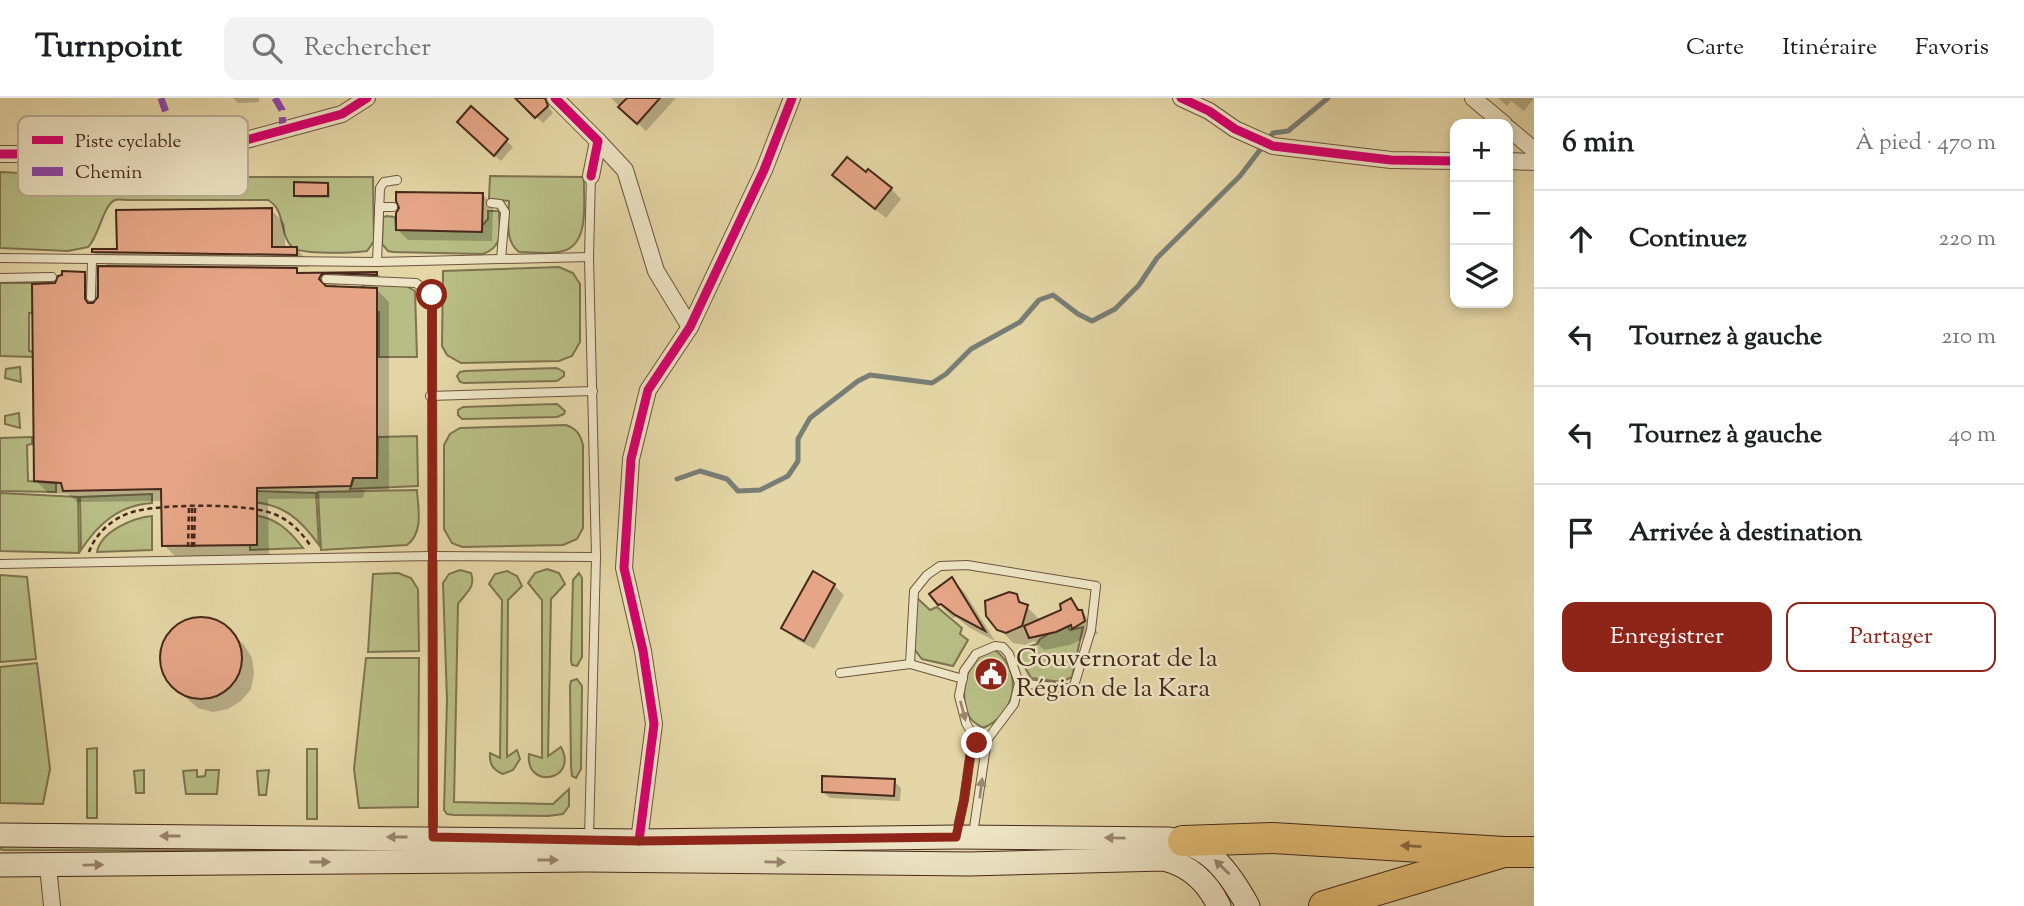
<!DOCTYPE html>
<html lang="fr">
<head>
<meta charset="utf-8">
<style>
	:root { --surface:#fff; --page:#f2f2f2; --text:#202124; --muted:#757577; --line:#e0e0e0; --accent:#8f2418 }
	body { margin:0; font-family:"Sorts Mill Goudy",serif; background:var(--page); color:var(--text) }
	.controls { position:absolute; right:21px; top:21px; display:grid; overflow:hidden; border-radius:14px; box-shadow:0 4px 10px #0003 }
	.controls button { width:63px; height:63px; display:grid; place-items:center; padding:0; border:0; border-bottom:2px solid var(--line); background:var(--surface); color:var(--text); font:35px sans-serif }
	.stop { position:absolute; width:21px; height:21px; margin:-16px; border:5px solid #8f2418; border-radius:50%; background:#fff }
	.stop.end { background:#8f2418; border-color:#fff; box-shadow:0 2px 7px #0008 }
	.list { margin:0; padding:0; list-style:none }
	h2 { display:flex; justify-content:space-between; align-items:center; height:91px; margin:0; padding:0 28px; font-size:30px }
	h2 small { font-size:23px; font-weight:400; color:var(--muted) }
	.list li { display:grid; grid-template-columns:46px 1fr auto; gap:21px; align-items:center; box-sizing:border-box; height:98px; padding:0 28px; border-top:2px solid var(--line) }
	.list b { display:block; font-size:26px; white-space:nowrap }
	.list em { font-size:23px; font-style:normal; color:var(--muted) }
	.actions { display:flex; gap:14px; padding:21px 28px }
	.actions a { flex:1; padding:16px 0; border:2px solid var(--accent); border-radius:14px; text-align:center; font-size:24px; color:var(--accent) }
	.actions .main { background:var(--accent); color:#fff }
	.icon { flex:none; width:38px; height:38px; fill:none; stroke:currentColor; stroke-width:2; stroke-linecap:round; stroke-linejoin:round }
	.map { position:relative; flex:none; width:1534px; height:808px; overflow:hidden }
	header { display:flex; align-items:center; gap:42px; box-sizing:border-box; height:98px; padding:0 35px; background:var(--surface); border-bottom:2px solid var(--line) }
	header strong { font-size:33px }
	nav { display:flex; gap:38px; margin-inline-start:auto; font-size:24px }
	.search { width:490px; height:63px; background:var(--page); display:flex; align-items:center; gap:18px; box-sizing:border-box; padding:0 24px; border-radius:14px; color:var(--muted); font-size:26px }
	main { display:flex }
	aside { flex:1; background:var(--surface) }
	.map>svg:first-child { display:block }
	.green { fill:#b7bd84; stroke:#7e734f; stroke-width:2 }
	.water { fill:#9ab6b3; stroke:#787e76; stroke-width:2; fill-rule:evenodd }
	.shadow { fill:#0003 }
	.lines { fill:none; stroke-linecap:round; stroke-linejoin:round }
	.stream { stroke:#787e76; stroke-width:5 }
	.building { fill:#e5a586; stroke:#46291a; stroke-width:2 }
	.lane-casing { stroke:#6e543d; stroke-width:10 }
	.street-casing { stroke:#6e543d; stroke-width:18 }
	.secondary-casing { stroke:#46291a; stroke-width:25 }
	.highway-casing { stroke:#46291a; stroke-width:32 }
	.path { stroke:#46291a; stroke-width:2.5; stroke-dasharray:5 3.5; stroke-linecap:butt }
	.lane { stroke:#ede4c5; stroke-width:8 }
	.street { stroke:#ede4c5; stroke-width:16 }
	.secondary { stroke:#ede4c5; stroke-width:23 }
	.highway { stroke:#e2bb73; stroke-width:30 }
	.quiet { stroke:#8e44ad; stroke-width:7; stroke-dasharray:14 7; stroke-linecap:butt }
	.cycleway-casing { stroke:#ede4c5; stroke-width:13 }
	.cycleway { stroke:#d6006c; stroke-width:9 }
	.oneway { fill:#9a8670 }
	.oneway2 { fill:#8c6b42 }
	.route { stroke:#8f2418; stroke-width:9 }
	.labels { text-anchor:middle; dominant-baseline:central; stroke-width:5; stroke-linejoin:round; paint-order:stroke }
	.poi-label { font-size:26px; fill:#46291a; stroke:#ede4c5; text-anchor:start }
	.key { fill:#ede4c5; stroke:#bbac92; stroke-width:2 }
	.key-label { font-size:19px; fill:#46291a }
</style>
</head>
<body>
<header>
<strong>Turnpoint</strong>
<div class="search"><svg class="icon" aria-label="search" viewBox="0 0 24 24"><circle cx="10" cy="10" r="6"/><path d="M15 15l6 6"/></svg>Rechercher</div>
<nav><a>Carte</a><a>Itinéraire</a><a>Favoris</a></nav>
</header>
<main>
<div class="map">
<svg width="1534" height="808" viewBox="0 0 1534 808">
	<rect width="100%" height="100%" fill="#e4d6a6"/>
	<filter id="stains"><feTurbulence type="fractalNoise" baseFrequency=".00286" numOctaves="4"/><feColorMatrix values="0 0 0 0 .2 0 0 0 0 .09 0 0 0 0 .02 0 0 0 .5 -.17"/></filter>
	<radialGradient id="worn" r=".72"><stop offset=".6" stop-color="#630" stop-opacity="0"/><stop offset="1" stop-color="#630" stop-opacity=".3"/></radialGradient>
	<g class="green">
		<path d="M0 74 101 79H373L374 143 367 153C354 155 301 157 292 149 279 136 286 112 268 102H128C124 102 119 101 115 102 103 107 99 139 88 149L68 153 0 150Z"/>
		<path d="M490 78 584 79C583 100 591 146 563 153 551 157 533 154 519 154 504 143 509 120 509 103L489 101Z"/>
		<path d="M488 113H499C499 132 505 148 483 156L393 154 388 153 382 146 383 120 386 118 395 119 396 132 479 131 488 121Z"/>
		<polygon points="559,169 573,175 580,186 580,244 572,258 559,263 461,265 447,257 442,248 443,173"/>
		<polygon points="0,185 58,185 37,215 29,215 29,253 33,254 33,259 0,258"/>
		<polygon points="366,186 406,188 415,193 417,259 379,259 379,214 352,213 359,191"/>
		<polygon points="20,269 21,284 5,280 6,271"/>
		<polygon points="557,270 564,274 564,278 557,283 464,285 460,284 457,278 460,274 465,273"/>
		<polygon points="557,306 565,313 564,316 557,319 462,321 458,317 458,312 463,309"/>
		<polygon points="19,315 20,330 5,326 5,318"/>
		<path d="M566 327C577 331 580 336 583 347V430L577 441 563 447 462 449 452 445 444 431V347L450 336 460 330Z"/>
		<polygon points="417,338 418,388 350,391 354,380 377,380 378,339"/>
		<polygon points="32,339 32,346 27,347 28,383 56,385 56,394 0,393 0,340"/>
		<path d="M417 392C418 411 424 434 407 447L321 452 318 394Z"/>
		<path d="M257 393 316 395 319 447C301 422 284 406 252 404L251 398 257 397Z"/>
		<polygon points="0,395 78,399 79,455 0,453"/>
		<path d="M152 396V405C119 407 98 426 81 452L80 399Z"/>
		<path d="M251 417C275 418 290 433 303 450L250 452Z"/>
		<path d="M152 418V452L97 454C101 433 133 420 152 418Z"/>
		<path d="M547 471 559 475 565 486 551 501 548 658 561 649C579 683 525 692 529 656L542 660V502L528 485 535 475Z"/>
		<path d="M460 472 471 475C476 490 466 494 458 506L454 704 553 706 569 691V708L563 716 548 718 454 717 447 716 444 712 447 602 443 485 449 476Z"/>
		<path d="M507 473 517 478 522 488 508 502 507 659 517 652 520 661 513 672 503 676C493 672 489 666 490 655L500 660 502 502 489 486 495 476Z"/>
		<polygon points="398,475 411,480 418,491 419,553 368,554 373,476"/>
		<polygon points="579,475 582,480 582,559 577,568 572,567 571,562 573,482"/>
		<polygon points="0,477 27,479 36,561 0,564"/>
		<polygon points="916,499 930,512 937,509 962,530 960,536 968,542 953,568 922,561 914,551"/>
		<polygon points="1066,526 1070,532 1083,529 1072,579 1061,584 1031,580 1018,557 1024,550 1037,546 1040,541"/>
		<path d="M995 552C1024 574 1016 617 983 630 978 627 973 624 970 620 958 602 965 565 984 555 987 553 991 553 995 552Z"/>
		<polygon points="366,560 419,560 418,709 359,710 354,671"/>
		<polygon points="37,565 50,671 43,706 0,705 0,569"/>
		<polygon points="577,581 582,588 581,671 576,680 572,678 571,669 570,588 571,583"/>
		<polygon points="97,650 97,720 87,720 87,651"/>
		<rect x="307" y="651" width="10" height="70"/>
		<polygon points="144,672 144,695 136,695 134,673"/>
		<polygon points="197,672 197,679 205,678 206,672 219,672 217,696 186,696 183,673"/>
		<polygon points="269,672 266,697 259,697 257,673"/>
		<polygon points="0,743 405,751 403,753 3,752 0,751"/>
	</g>
	<g class="water">
		<path d="M204 526C279 546 203 633 172 575 158 550 180 529 204 526ZM202 536 217 541 225 554 223 570 210 581 194 582 182 572 178 555 186 542Z"/>
		<circle cx="203" cy="559" r="18"/>
	</g>
	<g class="shadow">
		<polygon points="233,0 259,0 259,4 238,5"/>
		<polygon points="517,0 542,0 553,15 543,25"/>
		<polygon points="611,0 676,0 646,33"/>
		<polygon points="1498,0 1534,0 1524,13 1511,3 1507,8"/>
		<polygon points="471,11 513,49 501,63 465,31"/>
		<polygon points="327,86 330,89 330,100 299,100 296,97"/>
		<polygon points="845,87 891,91 901,101 886,120"/>
		<polygon points="483,97 493,107 492,143 408,142 397,131"/>
		<polygon points="271,112 285,126 285,150 296,150 309,164 309,169 294,169 301,176 377,175 389,188 339,186 332,190 377,192 389,204 389,392 365,392 363,400 268,401 269,458 176,459 164,447 163,403 77,404 68,396 48,395 35,382 56,187 84,176 99,191 109,169 93,154 118,152"/>
		<polygon points="952,481 965,495 995,543 970,530 956,519 953,520 939,506"/>
		<polygon points="834,487 844,497 814,551 794,540 784,530"/>
		<polygon points="1016,498 1041,523 1063,513 1071,502 1084,516 1098,535 1087,543 1084,540 1070,547 1044,552 1034,543 1025,547 1013,545 999,530"/>
		<polygon points="203,520 218,524 230,534 244,547 252,560 254,576 251,591 241,603 228,611 213,614 198,610 171,587 164,574 161,558 165,543 174,531 187,523"/>
		<polygon points="894,683 901,690 900,703 830,700 823,694"/>
	</g>
	<g class="lines">
		<polyline class="stream" points="677,381 700,373 727,381 738,393 760,392 788,378 798,363 798,341 810,320 858,283 870,277 932,285 946,276 971,251 1020,224 1039,202 1053,197 1078,216 1092,223 1115,211 1139,187 1157,160 1240,78 1273,35 1288,33 1328,0"/>
	</g>
	<g class="building">
		<polygon points="515,0 545,0 548,8 535,20"/>
		<polygon points="627,0 660,0 637,26 618,9"/>
		<polygon points="471,8 508,41 494,58 457,24"/>
		<polygon points="847,59 866,74 868,71 892,90 875,111 832,77"/>
		<polygon points="294,84 328,85 328,98 294,98"/>
		<polygon points="396,94 483,95 482,134 396,132 396,115 399,110 396,103"/>
		<polygon points="272,110 272,149 297,149 297,157 92,154 92,151 117,151 116,112"/>
		<polygon points="98,168 297,170 297,175 377,174 377,177 326,175 321,177 319,181 326,188 377,190 377,380 353,380 351,388 257,390 257,447 162,448 161,391 63,393 61,385 34,383 32,186 55,185 58,178 62,177 62,173 85,174 85,201 88,205 93,205 98,199"/>
		<polygon points="813,473 835,486 804,543 781,530"/>
		<polygon points="952,479 985,533 955,517 941,506 938,507 929,496"/>
		<polygon points="1009,494 1017,496 1019,504 1028,507 1022,528 1006,535 997,532 986,518 985,503"/>
		<polygon points="1071,500 1078,512 1082,512 1085,523 1072,531 1071,527 1056,534 1029,540 1024,528 1061,512 1060,506"/>
		<circle cx="201" cy="560" r="41"/>
		<polygon points="822,678 895,681 894,698 822,694"/>
	</g>
	<g class="lines">
		<defs>
			<g id="lane">
				<polyline points="491,105 500,106 505,114 501,161"/>
				<polyline points="379,109 393,109"/>
				<polyline points="0,160 377,164 589,159"/>
				<polyline points="377,164 380,90 384,84 397,82"/>
				<polyline points="0,180 52,179"/>
				<polyline points="326,181 416,185 432,197 433,739"/>
				<polyline points="91,199 92,162"/>
				<polyline points="430,298 593,293"/>
				<polyline points="0,466 431,458 596,459"/>
				<polyline points="840,575 910,566"/>
				<polyline points="963,581 910,566 914,493 927,477 940,468 967,467 1096,488 1091,532 1073,591 1019,585"/>
				<polyline points="973,736 987,642"/>
				<polyline points="956,738 964,702 973,638 966,625 959,598 964,573 976,556 995,548 1003,549 1009,556 1019,585 1014,606 987,642 977,645 973,638"/>
				<polyline points="589,740 596,459 589,159 591,78"/>
			</g>
			<g id="street">
				<polyline points="555,0 598,43 591,78"/>
				<polyline points="1181,0 1209,13 1235,31 1273,48 1391,62 1455,63"/>
				<polyline points="1473,0 1504,26"/>
				<polyline points="1508,30 1534,52"/>
				<polyline points="598,43 625,72 656,173 690,229"/>
				<polyline points="0,56 128,56 224,48 342,16 367,0"/>
				<polyline points="1508,63 1534,64"/>
				<polyline points="639,743 654,626 643,553 624,470 631,361 648,292 690,229 764,72 792,0"/>
				<polyline points="48,768 52,808"/>
			</g>
			<g id="secondary">
				<path d="M0 737 639 743 956 739 1168 741C1210 746 1229 774 1248 808"/>
				<path d="M0 767 587 762 969 766 1164 761C1190 768 1207 783 1219 808"/>
			</g>
			<g id="highway">
				<polyline points="1183,743 1273,740 1504,754"/>
				<polyline points="1324,808 1504,754 1534,754"/>
			</g>
		</defs>
		<use href="#lane" class="lane-casing"/>
		<use href="#street" class="street-casing"/>
		<use href="#secondary" class="secondary-casing"/>
		<use href="#highway" class="highway-casing"/>
		<g class="path">
			<polyline points="188,449 189,410"/>
			<polyline points="192,449 192,410"/>
			<polyline points="194,449 195,410"/>
			<path d="M89 454C96 434 115 418 136 413 165 406 248 405 274 416 290 422 301 434 310 447"/>
		</g>
		<use href="#lane" class="lane"/>
		<use href="#street" class="street"/>
		<use href="#secondary" class="secondary"/>
		<use href="#highway" class="highway"/>
		<g class="quiet">
			<polyline points="161,0 172,32 173,54"/>
			<polyline points="275,0 282,12 283,33"/>
		</g>
		<defs>
			<g id="cycleway">
				<polyline points="555,0 598,43 591,78"/>
				<polyline points="1181,0 1209,13 1235,31 1273,48 1391,62 1455,63"/>
				<polyline points="0,56 128,56 224,48 342,16 367,0"/>
				<polyline points="639,743 654,626 643,553 624,470 631,361 648,292 690,229 764,72 792,0"/>
			</g>
		</defs>
		<use href="#cycleway" class="cycleway-casing"/>
		<use href="#cycleway" class="cycleway"/>
	</g>
	<defs><path id="oneway-solid" d="M-6-.8H1V-3.2L6.5 0L1 3.2V.8H-6Z" transform="scale(1.75)"/></defs>
	<g class="oneway">
		<use href="#oneway-solid" transform="translate(963 613) rotate(75)"/>
		<use href="#oneway-solid" transform="translate(981 690) rotate(-83)"/>
		<use href="#oneway-solid" transform="translate(170 738) rotate(-180)"/>
		<use href="#oneway-solid" transform="translate(397 739) rotate(-180)"/>
		<use href="#oneway-solid" transform="translate(1115 740) rotate(-179)"/>
		<use href="#oneway-solid" transform="translate(548 762)"/>
		<use href="#oneway-solid" transform="translate(320 764)"/>
		<use href="#oneway-solid" transform="translate(775 764) rotate(1)"/>
		<use href="#oneway-solid" transform="translate(93 767) rotate(-1)"/>
		<use href="#oneway-solid" transform="translate(1222 769) rotate(-136)"/>
	</g>
	<use class="oneway2" href="#oneway-solid" transform="translate(1411 748) rotate(-177)"/>
	<g class="lines">
		<polyline class="route" points="432,197 433,739 639,743 956,739 964,702 973,638 977,645"/>
	</g>
	<defs>
		<symbol id="civic-disc" viewBox="-11 -11 22 22"><circle r="9.5" fill="#8f2418" stroke="#ede4c5"/><path d="M-.6-6.5H3V-4.5H.6V-3L4-1V1h2V6H-6V1h2V-1L-.6-3ZM-1.2 2.5V6h2.4V2.5Z" fill="#fff"/></symbol>
	</defs>
	<g fill-rule="evenodd">
		<use href="#civic-disc" x="972" y="557" width="38" height="38"/>
	</g>
	<g class="labels">
		<g class="poi-label">
			<text x="1016" y="561">Gouvernorat de la<tspan x="1016" dy="30">Région de la Kara</tspan></text>
		</g>
	</g>
	<rect x="18" y="18" width="230" height="80" rx="10" class="key"/>
	<rect x="32" y="38" width="31" height="8" fill="#d6006c"/>
	<rect x="32" y="69" width="31" height="9" fill="#8e44ad"/>
	<g class="key-label">
		<text x="75" y="49">Piste cyclable</text>
		<text x="75" y="80">Chemin</text>
	</g>
	<rect width="100%" height="100%" filter="url(#stains)"/>
	<rect width="100%" height="100%" fill="url(#worn)"/>
</svg>
<div class="controls">
<button>+</button>
<button>−</button>
<button><svg class="icon" aria-label="layers" viewBox="0 0 24 24"><path d="M12 4l9 5-9 5-9-5zM3 14l9 5 9-5"/></svg></button>
</div>
<div class="stop" style="left:432px;top:197px"></div>
<div class="stop end" style="left:977px;top:645px"></div>
</div>
<aside>
<h2>6 min<small>À pied · 470 m</small></h2>
<ul class="list">
<li><svg class="icon" aria-label="ahead" viewBox="0 0 24 24"><path d="M12 20V5M6 11l6-6 6 6"/></svg><div><b>Continuez</b></div><em>220 m</em></li>
<li><svg class="icon" aria-label="left" viewBox="0 0 24 24"><path d="M17 20v-9H6M10 6l-5 5 5 5"/></svg><div><b>Tournez à gauche</b></div><em>210 m</em></li>
<li><svg class="icon" aria-label="left" viewBox="0 0 24 24"><path d="M17 20v-9H6M10 6l-5 5 5 5"/></svg><div><b>Tournez à gauche</b></div><em>40 m</em></li>
<li><svg class="icon" aria-label="arrive" viewBox="0 0 24 24"><path d="M6 21V4h12l-3 4 3 4H6"/></svg><div><b>Arrivée à destination</b></div></li>
</ul>
<div class="actions"><a class="main">Enregistrer</a><a>Partager</a></div>
</aside>
</main>
</body>
</html>
